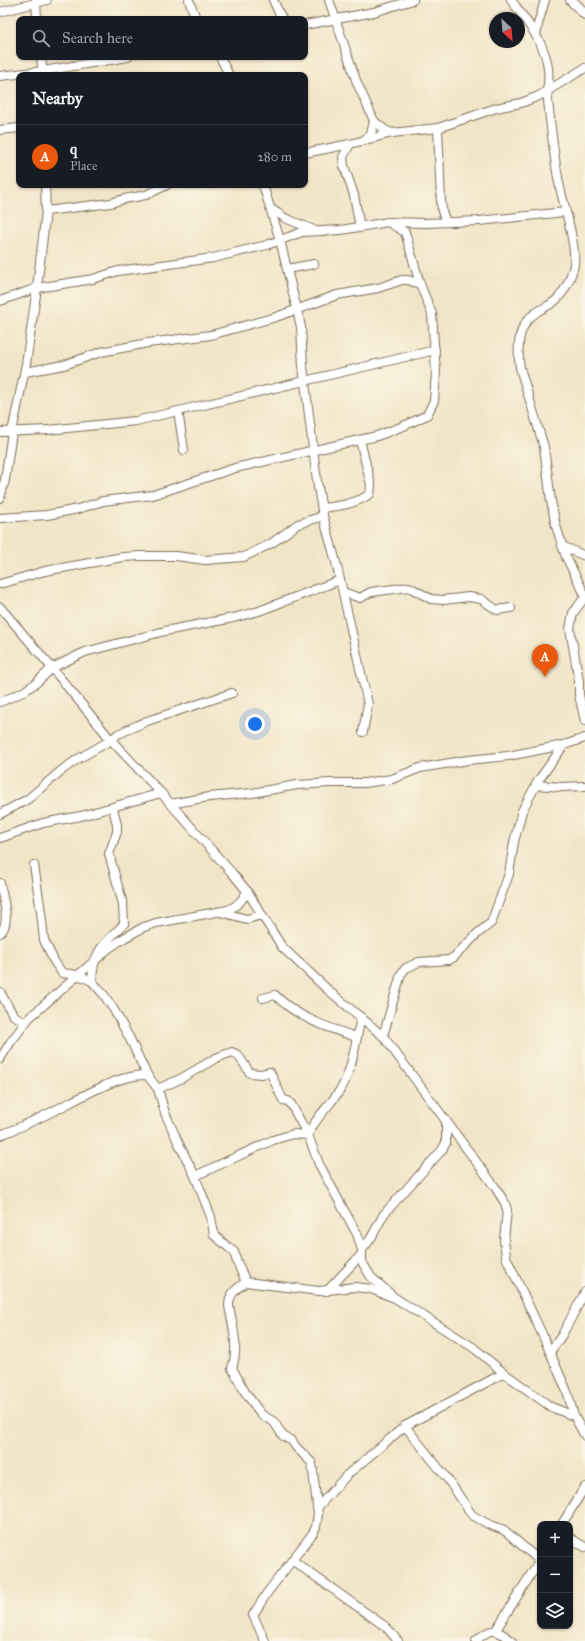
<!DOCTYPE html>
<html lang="en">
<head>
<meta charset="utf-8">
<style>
	:root { --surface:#171b24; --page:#20242c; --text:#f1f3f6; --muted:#9ea1a6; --line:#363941; --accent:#ea580c }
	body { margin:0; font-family:"IM FELL Great Primer",serif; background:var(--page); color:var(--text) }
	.controls { position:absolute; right:12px; bottom:12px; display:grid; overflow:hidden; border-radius:8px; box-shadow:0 1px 3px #0004 }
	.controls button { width:36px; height:36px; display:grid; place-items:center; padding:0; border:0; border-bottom:1px solid var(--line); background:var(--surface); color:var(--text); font:20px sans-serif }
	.compass { position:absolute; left:489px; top:12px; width:36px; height:36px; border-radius:50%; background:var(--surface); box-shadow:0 1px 3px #0004; rotate:154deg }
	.you { position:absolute; left:255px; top:724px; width:14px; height:14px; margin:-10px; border:3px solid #fff; border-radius:50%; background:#1a73e8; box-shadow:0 0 0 6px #1a73e833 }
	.badge { display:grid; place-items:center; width:26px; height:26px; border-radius:50%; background:var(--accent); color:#fff; font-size:13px; font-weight:700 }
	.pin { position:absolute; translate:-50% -33px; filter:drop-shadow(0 1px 2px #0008) }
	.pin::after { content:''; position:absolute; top:21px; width:14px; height:12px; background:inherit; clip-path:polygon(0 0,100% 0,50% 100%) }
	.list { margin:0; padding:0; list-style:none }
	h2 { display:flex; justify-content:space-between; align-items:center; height:52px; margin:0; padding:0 16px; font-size:17px }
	h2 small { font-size:13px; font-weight:400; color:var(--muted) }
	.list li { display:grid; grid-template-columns:26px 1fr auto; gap:12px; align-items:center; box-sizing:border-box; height:64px; padding:0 16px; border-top:1px solid var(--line) }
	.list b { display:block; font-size:15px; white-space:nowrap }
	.list p { margin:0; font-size:13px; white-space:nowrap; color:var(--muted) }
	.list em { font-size:13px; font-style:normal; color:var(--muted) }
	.icon { flex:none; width:22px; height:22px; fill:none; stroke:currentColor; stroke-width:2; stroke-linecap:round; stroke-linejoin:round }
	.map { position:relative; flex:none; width:585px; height:1641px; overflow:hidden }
	.search { position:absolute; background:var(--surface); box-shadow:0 1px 3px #0004; left:16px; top:16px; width:292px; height:44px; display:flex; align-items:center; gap:10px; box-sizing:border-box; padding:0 14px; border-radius:8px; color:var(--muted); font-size:15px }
	.panel { position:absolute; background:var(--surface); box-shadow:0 1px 3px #0004; left:16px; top:72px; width:292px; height:116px; border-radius:8px }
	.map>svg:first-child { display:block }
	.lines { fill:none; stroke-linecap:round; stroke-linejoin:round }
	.minor-casing { stroke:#7b6b59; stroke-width:10 }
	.tertiary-casing { stroke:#7b6b59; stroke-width:12 }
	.minor { stroke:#fff; stroke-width:8 }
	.tertiary { stroke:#fff; stroke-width:10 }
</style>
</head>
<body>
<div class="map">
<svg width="585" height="1641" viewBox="0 0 585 1641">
	<rect width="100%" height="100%" fill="#fcf5e5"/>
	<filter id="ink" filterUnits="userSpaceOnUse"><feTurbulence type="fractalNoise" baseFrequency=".025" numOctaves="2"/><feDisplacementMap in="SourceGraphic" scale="8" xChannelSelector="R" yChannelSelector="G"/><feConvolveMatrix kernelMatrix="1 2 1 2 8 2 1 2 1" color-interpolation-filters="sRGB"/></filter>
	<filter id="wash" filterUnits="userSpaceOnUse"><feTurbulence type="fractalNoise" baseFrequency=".012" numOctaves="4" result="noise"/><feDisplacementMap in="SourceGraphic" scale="16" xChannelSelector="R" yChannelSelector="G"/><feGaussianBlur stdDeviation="0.9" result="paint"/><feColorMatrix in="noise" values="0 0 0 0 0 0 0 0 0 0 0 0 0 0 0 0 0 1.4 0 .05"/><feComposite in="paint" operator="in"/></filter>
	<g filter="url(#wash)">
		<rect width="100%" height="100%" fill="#f1e5c7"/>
	</g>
	<g filter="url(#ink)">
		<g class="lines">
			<defs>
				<g id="minor">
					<polyline points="36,0 37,19"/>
					<polyline points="189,0 196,19"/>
					<polyline points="273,0 282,19"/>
					<polyline points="329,0 357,83 368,107 374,121 385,130 392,133"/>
					<path d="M511 0C531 27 555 54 547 90 550 121 553 152 559 183 563 203 579 252 573 269 570 279 565 291 558 298 552 305 544 307 537 312 517 324 517 347 520 368L544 447 551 501 556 526 566 557 585 595"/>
					<polyline points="0,12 47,0"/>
					<polyline points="305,25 374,12 413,0"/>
					<polyline points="536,36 538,24 545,0"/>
					<polyline points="41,57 43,75"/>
					<polyline points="220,57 229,75"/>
					<polyline points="0,76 43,71 128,57"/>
					<polyline points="438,128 441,202 442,211 446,222"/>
					<polyline points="0,130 19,128"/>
					<polyline points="364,140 371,134 374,121"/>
					<polyline points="350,144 343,157 344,166 354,195 360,228"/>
					<polyline points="305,153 350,144 392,133 438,128 496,108 521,103 539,96 585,68"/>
					<polyline points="263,185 280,240 301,327 303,366 317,481 323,516 336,562 368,704 363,732"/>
					<polyline points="270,208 285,218 314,230"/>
					<polyline points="46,211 111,203 124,199 146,195 167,185"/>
					<polyline points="287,269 314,264"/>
					<polyline points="0,301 37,288 93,279 118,271 213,258 267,245 302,232 341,230 388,222 425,223 479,221 565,212"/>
					<polyline points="25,372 64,365 101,352 148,343 211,335 276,317 337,295 378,288 402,280 408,280 420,284"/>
					<polyline points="178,411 184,450"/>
					<polyline points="0,432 48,430 136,421 435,350"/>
					<polyline points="0,498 5,480 12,432 26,364 37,288 46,211 45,185"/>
					<path d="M322 508C338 506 356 504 370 494L371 485 360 440"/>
					<polyline points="0,518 47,515 78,509 103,501 153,495 235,468 377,436 406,425 427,415 434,401 436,372 432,314 420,284 405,232 388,222"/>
					<polyline points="562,546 585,556"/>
					<polyline points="0,584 45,571 123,557 141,556 176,556 205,560 244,557 272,543 298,524 323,516"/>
					<polyline points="343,592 360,598 371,592 409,587 431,599 443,600 469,597 481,599 497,610 511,608"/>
					<polyline points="585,597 573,613 570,629 579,681 579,695 585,721"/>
					<polyline points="0,607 52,668 111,740 161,793 232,873 247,891 282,947 328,990 383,1036 495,1187 505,1203 507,1210 504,1240 506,1257 543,1336 568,1394 574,1416 585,1436"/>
					<polyline points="0,702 23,692 36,683 52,668 85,652 165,631 233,618 259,611 340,580"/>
					<polyline points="536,785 562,787 585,786"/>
					<polyline points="170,804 209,797 252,793 297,785 330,783 365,783 392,779 420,768 468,760 508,756 564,745 585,738"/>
					<polyline points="0,814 28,799 62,770 78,759 111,740 118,734 147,721 232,693"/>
					<polyline points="0,838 43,823 81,816 161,793"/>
					<polyline points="34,865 41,912 44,940 54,961 62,973 78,975 92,981 104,995 114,1010 129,1037 147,1075 158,1089 165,1113 178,1142 195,1176 211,1217 214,1235 234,1252 237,1262 246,1282 319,1291 355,1287 371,1289 395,1298"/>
					<path d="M0 883C2 896 12 924 0 933"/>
					<polyline points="220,912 247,919 262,915"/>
					<path d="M92 981C93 950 104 944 124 924L123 904 109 854 117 832V825L113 808"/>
					<polyline points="0,992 13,1015 25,1022"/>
					<path d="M263 998 275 995C298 1018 326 1027 356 1037"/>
					<path d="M361 1017C356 1040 353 1067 342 1087 332 1104 315 1117 308 1135L319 1164 357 1234 362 1250V1262L371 1277 395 1298 474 1348 504 1373 551 1407 574 1416"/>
					<polyline points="383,1036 401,974 406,968 419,962 449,960 454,957 478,933 491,923 509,874 514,842 522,811 538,781 564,745"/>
					<path d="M0 1059 10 1043 29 1018 108 949 124 938 144 927 156 923 228 910C237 906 243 901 247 891"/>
					<polyline points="158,1089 182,1078 216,1058 232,1052 238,1055 250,1073 261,1074 270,1072 283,1100 288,1101 291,1104 304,1128"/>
					<path d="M0 1135C32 1124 64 1105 95 1090 112 1082 128 1075 147 1075"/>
					<polyline points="195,1176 273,1140 293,1134 308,1135"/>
					<polyline points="362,1250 371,1238 384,1214 442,1150 446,1143 446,1121"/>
					<path d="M246 1282C236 1289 229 1293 229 1306 233 1327 239 1347 232 1368L245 1392 261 1414 274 1422 283 1436 292 1441 296 1447 312 1463 318 1514 316 1527 313 1533 267 1593 253 1615 265 1641"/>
					<polyline points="327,1291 361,1255"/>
					<polyline points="550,1352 562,1335 585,1292"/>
					<polyline points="405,1426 449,1481 472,1515 488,1524 504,1530 540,1561"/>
					<polyline points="317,1508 347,1475 405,1426 504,1373"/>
					<polyline points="562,1524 585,1487"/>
					<polyline points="570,1538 585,1547"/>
					<polyline points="292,1560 386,1627 398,1641"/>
					<polyline points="496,1630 540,1560"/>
					<path d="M476 1641C492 1626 496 1629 512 1641"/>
				</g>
				<polyline id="tertiary" points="571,0 585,14"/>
			</defs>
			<use href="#minor" class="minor-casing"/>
			<use href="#tertiary" class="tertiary-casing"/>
			<use href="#minor" class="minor"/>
			<use href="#tertiary" class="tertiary"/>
		</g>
	</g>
</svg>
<div class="controls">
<button>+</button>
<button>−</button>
<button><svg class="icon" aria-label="layers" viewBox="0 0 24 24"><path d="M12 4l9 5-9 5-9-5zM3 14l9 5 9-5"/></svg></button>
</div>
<svg class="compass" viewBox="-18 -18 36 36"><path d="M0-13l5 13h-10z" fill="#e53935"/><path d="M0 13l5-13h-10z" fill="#9ea1a6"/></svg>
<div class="you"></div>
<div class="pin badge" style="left:545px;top:677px">A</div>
<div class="search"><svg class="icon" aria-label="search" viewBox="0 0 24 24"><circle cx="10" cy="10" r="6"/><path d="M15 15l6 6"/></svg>Search here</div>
<section class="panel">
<h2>Nearby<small></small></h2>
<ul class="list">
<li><span class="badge">A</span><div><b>q</b><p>Place</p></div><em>280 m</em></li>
</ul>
</section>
</div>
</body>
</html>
